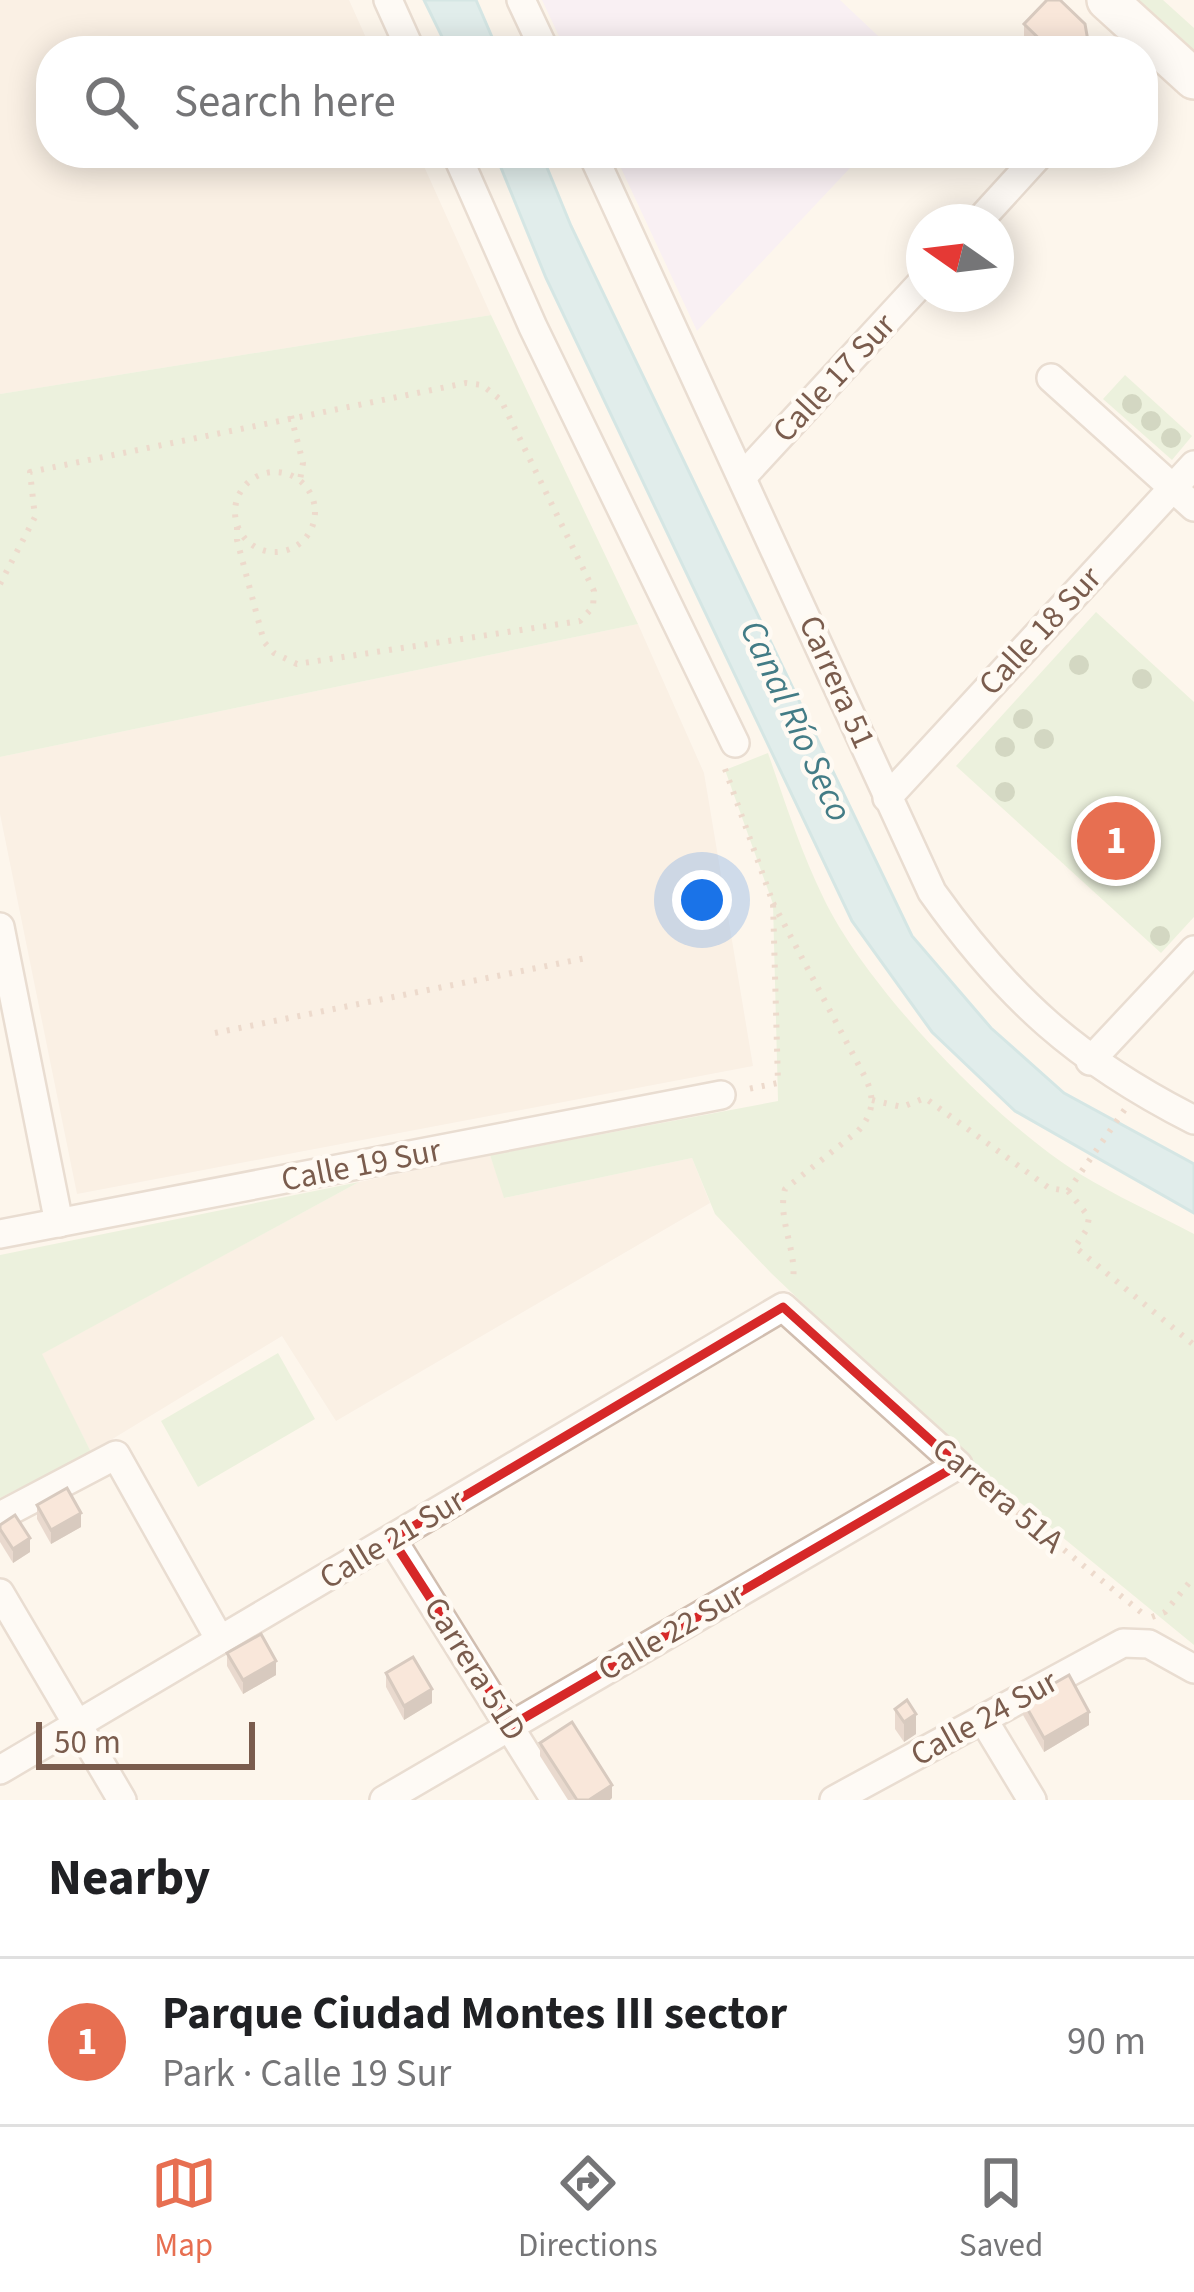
<!DOCTYPE html>
<html lang="en">
<head>
<meta charset="utf-8">
<style>
	:root { --surface:#fff; --page:#f2f2f2; --text:#202124; --muted:#757577; --line:#e0e0e0; --accent:#e76f51 }
	body { margin:0; font-family:"Source Sans 3",sans-serif; background:var(--page); color:var(--text) }
	.compass { position:absolute; left:906px; top:204px; width:108px; height:108px; border-radius:50%; background:var(--surface); box-shadow:0 6px 30px #0003; rotate:284deg }
	.scale { position:absolute; left:36px; bottom:30px; width:219px; box-sizing:border-box; padding-left:12px; border:6px solid #7a5c4d; border-top:0; font-size:33px; line-height:42px; white-space:nowrap; color:#7a5c4d; -webkit-text-stroke:9px #fffaf3; paint-order:stroke }
	.you { position:absolute; left:702px; top:900px; width:42px; height:42px; margin:-30px; border:9px solid #fff; border-radius:50%; background:#1a73e8; box-shadow:0 0 0 18px #1a73e833 }
	.badge { display:grid; place-items:center; width:78px; height:78px; border-radius:50%; background:var(--accent); color:#fff; font-size:39px; font-weight:700 }
	.pin { position:absolute; translate:-50% -50%; border:6px solid #fff; box-shadow:0 3px 12px #0006 }
	.list { margin:0; padding:0; list-style:none }
	h2 { display:flex; justify-content:space-between; align-items:center; height:156px; margin:0; padding:0 48px; font-size:51px }
	h2 small { font-size:39px; font-weight:400; color:var(--muted) }
	.list li { display:grid; grid-template-columns:78px 1fr auto; gap:36px; align-items:center; box-sizing:border-box; height:168px; padding:0 48px; border-top:3px solid var(--line) }
	.list b { display:block; font-size:45px; white-space:nowrap }
	.list p { margin:0; font-size:39px; white-space:nowrap; color:var(--muted) }
	.list em { font-size:39px; font-style:normal; color:var(--muted) }
	.icon { flex:none; width:66px; height:66px; fill:none; stroke:currentColor; stroke-width:2; stroke-linecap:round; stroke-linejoin:round }
	.map { position:relative; flex:none; width:1194px; height:1800px; overflow:hidden }
	.search { position:absolute; background:var(--surface); box-shadow:0 6px 30px #0003; left:36px; right:36px; top:36px; height:132px; display:flex; align-items:center; gap:30px; box-sizing:border-box; padding:0 42px; border-radius:48px; color:var(--muted); font-size:45px }
	.sheet { height:324px; background:var(--surface) }
	nav { display:flex; justify-content:space-around; align-items:center; box-sizing:border-box; height:168px; border-top:3px solid var(--line); background:var(--surface); font-size:33px; color:var(--muted) }
	nav a { display:grid; justify-items:center; gap:6px }
	nav .on { color:var(--accent) }
	.map>svg:first-child { display:block }
	.residential { fill:#f5e8da }
	.education { fill:#f3e8fa }
	.green { fill:#d8ecc9 }
	.water { fill:#bfe3e8; stroke:#a5d3da; stroke-width:3 }
	.lines { fill:none; stroke-linecap:round; stroke-linejoin:round }
	.minor-casing { stroke:#d1beb0; stroke-width:32 }
	.secondary-casing { stroke:#d6c0b0; stroke-width:44 }
	.path { stroke:#d9b8a5; stroke-width:6; stroke-dasharray:3 9; stroke-linecap:butt }
	.minor { stroke:#fff; stroke-width:27 }
	.secondary { stroke:#fff; stroke-width:39 }
	.tree { fill:#a0b28e }
	.wall { fill:#d1b7a8 }
	.shaded-wall { fill:#aa9588 }
	.building { fill:#f3d5c3; stroke:#aa9588; stroke-width:3 }
	.marked { fill:none; stroke:#d62828; stroke-width:9; stroke-linejoin:round }
	.labels { text-anchor:middle; dominant-baseline:central; stroke-width:9; stroke-linejoin:round; paint-order:stroke }
	.street-label { font-size:33px; fill:#7a5c4d; stroke:#fffaf3 }
	.water-label { font-size:36px; font-style:italic; fill:#437c86; stroke:#fffaf3 }
</style>
</head>
<body>
<div class="map">
<svg width="1194" height="1800" viewBox="0 0 1194 1800">
	<rect width="100%" height="100%" fill="#fdf6ec"/>
	<g class="residential">
		<polygon points="0,0 349,0 372,51 51,51 51,153 418,153 491,315 0,394"/>
		<polygon points="638,624 704,773 753,1066 77,1194 0,814 0,757"/>
		<polygon points="490,1155 505,1198 692,1158 710,1203 336,1421 282,1336 91,1452 41,1354 359,1182"/>
	</g>
	<g class="education">
		<polygon points="542,0 840,0 894,51 566,51"/>
		<polygon points="614,153 864,153 697,331"/>
	</g>
	<g class="green">
		<polygon points="1135,0 1163,0 1194,28 1194,53"/>
		<polygon points="491,315 638,624 0,757 0,394"/>
		<polygon points="1125,375 1192,436 1172,460 1103,399"/>
		<polygon points="1096,612 1194,702 1194,917 1161,953 956,766"/>
		<path d="M768 753C785 802 801 852 824 899 867 988 995 1122 1080 1174 1116 1196 1156 1214 1194 1234V1645L962 1455 771 1273 715 1214 692 1158 504 1198 490 1155 778 1101 773 904 725 770Z"/>
		<polygon points="359,1182 42,1354 91,1452 0,1498 0,1255"/>
		<polygon points="278,1353 315,1419 198,1487 161,1421"/>
	</g>
	<g class="water">
		<polygon points="424,0 476,0 498,51 449,51"/>
		<polygon points="495,153 541,153 571,226 912,936 991,1028 1064,1093 1194,1164 1194,1213 1015,1111 932,1032 852,921 546,278"/>
	</g>
	<g class="lines">
		<defs>
			<g id="minor">
				<polyline points="388,0 411,51"/>
				<polyline points="521,0 545,51"/>
				<polyline points="456,153 533,327 735,743"/>
				<path d="M592 153 932 892C1008 999 1078 1061 1194 1120"/>
				<polyline points="978,222 1041,153"/>
				<polyline points="1051,378 1194,507"/>
				<polyline points="743,476 924,280"/>
				<polyline points="887,798 1194,465"/>
				<polyline points="0,927 59,1223"/>
				<polyline points="1090,1061 1194,950"/>
				<polyline points="0,1234 721,1095"/>
				<polyline points="0,1516 116,1455 220,1640"/>
				<polyline points="392,1539 555,1800"/>
				<polyline points="0,1593 122,1800"/>
				<polyline points="983,1719 1032,1800"/>
				<polyline points="0,1770 783,1307 958,1465 384,1800"/>
				<polyline points="834,1800 1123,1643 1149,1644 1194,1669"/>
			</g>
			<polyline id="secondary" points="1107,0 1194,79"/>
		</defs>
		<use href="#minor" class="minor-casing"/>
		<use href="#secondary" class="secondary-casing"/>
		<g class="path">
			<polyline points="291,416 303,463 300,480"/>
			<circle cx="275" cy="512" r="40"/>
			<polyline points="0,584 35,517 30,472 466,383 482,385 501,400 594,591 593,607 580,621 297,664 274,653 264,642 237,540 237,526"/>
			<polyline points="725,769 773,903 778,1083 748,1089"/>
			<path d="M773 903 865 1077C875 1098 874 1113 858 1131L785 1189C777 1219 797 1250 793 1281"/>
			<polyline points="215,1033 591,957"/>
			<polyline points="872,1100 902,1107 925,1098 1049,1188 1068,1191 1089,1217 1087,1229 1075,1247 1194,1345"/>
			<polyline points="1068,1191 1125,1109"/>
			<polyline points="980,1482 1147,1617"/>
			<polyline points="1152,1617 1165,1612 1194,1577"/>
		</g>
		<use href="#minor" class="minor"/>
		<use href="#secondary" class="secondary"/>
	</g>
	<g class="tree">
		<circle cx="1132" cy="404" r="10"/>
		<circle cx="1151" cy="421" r="10"/>
		<circle cx="1171" cy="438" r="10"/>
		<circle cx="1079" cy="665" r="10"/>
		<circle cx="1142" cy="679" r="10"/>
		<circle cx="1023" cy="719" r="10"/>
		<circle cx="1044" cy="739" r="10"/>
		<circle cx="1005" cy="747" r="10"/>
		<circle cx="1005" cy="792" r="10"/>
		<circle cx="1160" cy="936" r="10"/>
	</g>
	<g class="wall">
		<polygon points="1024,24 1088,51 1037,51 1024,38"/>
		<polygon points="37,1505 81,1527 51,1544 37,1519"/>
		<polygon points="0,1525 30,1552 13,1563 0,1542"/>
		<polygon points="227,1653 276,1675 243,1694 227,1666"/>
		<polygon points="386,1673 432,1703 404,1720 386,1687"/>
		<polygon points="1023,1701 1089,1725 1044,1752 1023,1715"/>
		<polygon points="895,1709 916,1734 904,1742 895,1729"/>
		<polygon points="540,1743 612,1798 568,1800 540,1756"/>
	</g>
	<g class="shaded-wall">
		<polygon points="81,1513 81,1527 51,1544 51,1530"/>
		<polygon points="30,1538 30,1552 13,1563 13,1549"/>
		<polygon points="276,1661 276,1675 243,1694 243,1680"/>
		<polygon points="432,1689 432,1703 404,1720 404,1706"/>
		<polygon points="1089,1712 1089,1725 1044,1752 1044,1738"/>
		<polygon points="916,1714 916,1734 904,1742 904,1722"/>
		<polygon points="612,1785 612,1798 610,1800 589,1800"/>
	</g>
	<g class="building">
		<polygon points="1047,0 1060,0 1085,24 1088,41 1078,51 1052,51 1024,24"/>
		<polygon points="67,1488 81,1513 51,1530 37,1505"/>
		<polygon points="15,1515 30,1538 13,1549 0,1529 0,1525"/>
		<polygon points="261,1634 276,1661 243,1680 227,1653"/>
		<polygon points="413,1657 432,1689 404,1706 386,1673"/>
		<polygon points="1069,1675 1089,1712 1044,1738 1023,1701"/>
		<polygon points="907,1700 916,1714 904,1722 895,1709"/>
		<polygon points="572,1722 612,1785 589,1800 577,1800 540,1743"/>
	</g>
	<path d="M0 0H1194V1800H0ZM783 1307 958 1465 512 1725 392 1539Z" fill="#fdf6ec" fill-opacity=".55" fill-rule="evenodd"/>
	<path class="marked" d="M783 1307 958 1465 512 1725 392 1539Z"/>
	<g class="labels">
		<g class="street-label">
			<text transform="translate(834 378) rotate(-47)">Calle 17 Sur</text>
			<text transform="translate(1040 631) rotate(-47)">Calle 18 Sur</text>
			<text transform="translate(837 682) rotate(66)">Carrera 51</text>
			<text transform="translate(361 1165) rotate(-11)">Calle 19 Sur</text>
			<text transform="translate(998 1495) rotate(40)">Carrera 51A</text>
			<text transform="translate(392 1539) rotate(-31)">Calle 21 Sur</text>
			<text transform="translate(671 1632) rotate(-30)">Calle 22 Sur</text>
			<text transform="translate(475 1669) rotate(58)">Carrera 51D</text>
			<text transform="translate(984 1718) rotate(-29)">Calle 24 Sur</text>
		</g>
		<g class="water-label">
			<text transform="translate(796 721) rotate(65)">Canal Río Seco</text>
		</g>
	</g>
</svg>
<svg class="compass" viewBox="-18 -18 36 36"><path d="M0-13l5 13h-10z" fill="#e53935"/><path d="M0 13l5-13h-10z" fill="#757577"/></svg>
<div class="scale">50 m</div>
<div class="you"></div>
<div class="pin badge" style="left:1116px;top:841px">1</div>
<div class="search"><svg class="icon" aria-label="search" viewBox="0 0 24 24"><circle cx="10" cy="10" r="6"/><path d="M15 15l6 6"/></svg>Search here</div>
</div>
<section class="sheet">
<h2>Nearby<small></small></h2>
<ul class="list">
<li><span class="badge">1</span><div><b>Parque Ciudad Montes III sector</b><p>Park · Calle 19 Sur</p></div><em>90 m</em></li>
</ul>
</section>
<nav>
<a class="on"><svg class="icon" aria-label="map" viewBox="0 0 24 24"><path d="M3 6l6-2 6 2 6-2v14l-6 2-6-2-6 2zM9 4v14M15 6v14"/></svg>Map</a>
<a><svg class="icon" aria-label="directions" viewBox="0 0 24 24"><path d="M12 3l9 9-9 9-9-9zM9 14v-3h6M13 9l2 2-2 2"/></svg>Directions</a>
<a><svg class="icon" aria-label="saved" viewBox="0 0 24 24"><path d="M7 4h10v16l-5-4-5 4z"/></svg>Saved</a>
</nav>
</body>
</html>
